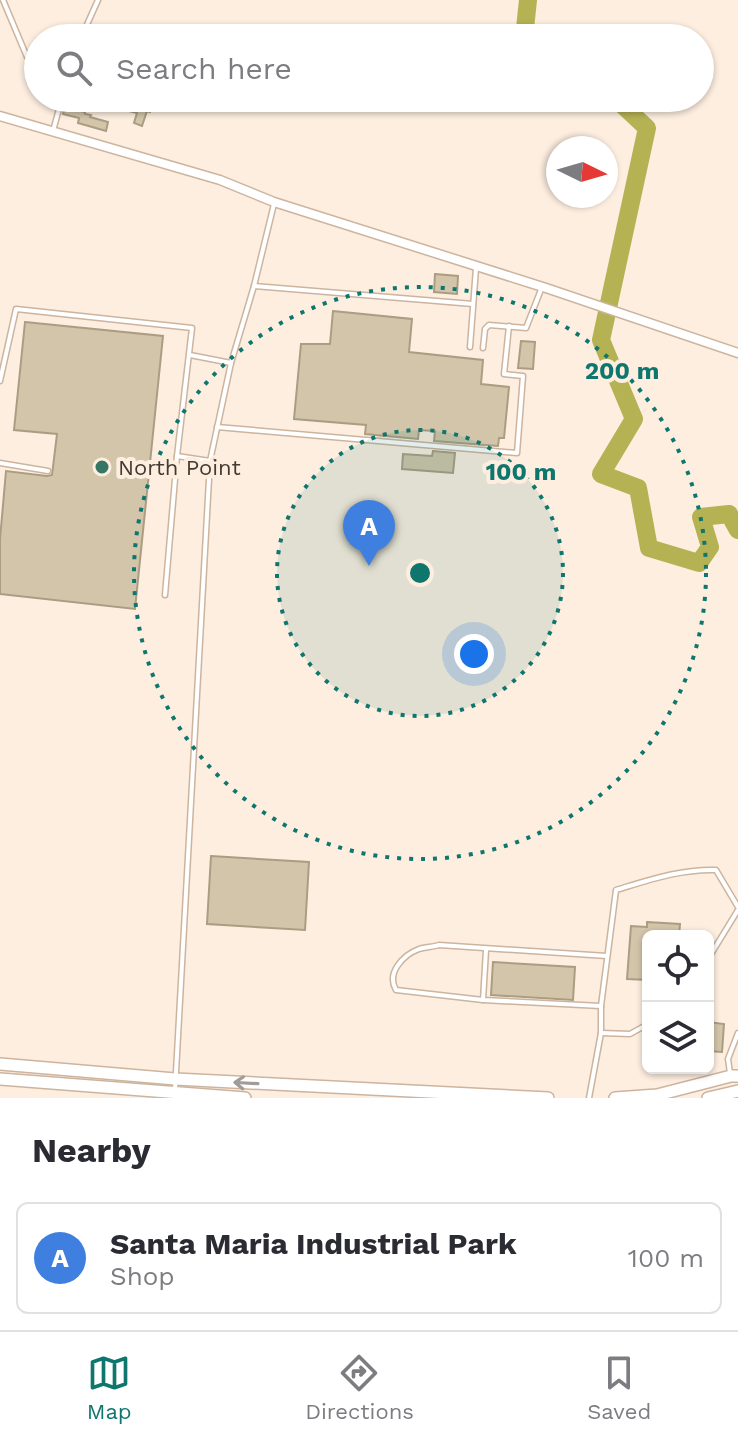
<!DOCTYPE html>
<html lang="en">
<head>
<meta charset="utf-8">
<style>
	:root { --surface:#fff; --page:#f7f7f7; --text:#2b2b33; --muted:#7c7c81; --line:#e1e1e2; --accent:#0f766e }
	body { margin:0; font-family:"Work Sans",sans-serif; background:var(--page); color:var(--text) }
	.controls { position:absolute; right:24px; bottom:24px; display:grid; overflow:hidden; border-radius:12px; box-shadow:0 2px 6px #0004 }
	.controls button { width:72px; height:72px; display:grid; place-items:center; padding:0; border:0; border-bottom:2px solid var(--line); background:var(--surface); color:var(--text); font:40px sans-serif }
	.compass { position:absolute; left:546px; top:136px; width:72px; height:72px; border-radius:50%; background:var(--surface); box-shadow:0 2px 6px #0004; rotate:95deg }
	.you { position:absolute; left:474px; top:654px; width:28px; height:28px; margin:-20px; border:6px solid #fff; border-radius:50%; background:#1a73e8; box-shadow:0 0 0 12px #1a73e833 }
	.badge { display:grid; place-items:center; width:52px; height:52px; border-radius:50%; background:var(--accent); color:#fff; font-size:26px; font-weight:700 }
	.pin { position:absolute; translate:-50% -66px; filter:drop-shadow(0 2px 4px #0008) }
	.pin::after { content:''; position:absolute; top:42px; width:28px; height:24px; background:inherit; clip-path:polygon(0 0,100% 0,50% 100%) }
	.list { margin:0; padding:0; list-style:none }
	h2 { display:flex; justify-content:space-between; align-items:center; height:104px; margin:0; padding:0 32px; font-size:34px }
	h2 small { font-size:26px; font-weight:400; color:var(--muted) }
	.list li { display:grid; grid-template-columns:52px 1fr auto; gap:24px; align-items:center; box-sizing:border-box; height:112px; margin:0 16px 16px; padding:0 16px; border:2px solid var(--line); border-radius:12px }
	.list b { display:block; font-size:30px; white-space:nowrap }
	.list p { margin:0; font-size:26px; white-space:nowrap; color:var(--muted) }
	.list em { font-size:26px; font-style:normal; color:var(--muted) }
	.icon { flex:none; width:44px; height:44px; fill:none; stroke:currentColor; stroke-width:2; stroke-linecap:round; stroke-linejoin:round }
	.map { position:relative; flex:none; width:738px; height:1098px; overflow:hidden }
	.search { position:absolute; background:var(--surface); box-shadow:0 2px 6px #0004; left:24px; right:24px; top:24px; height:88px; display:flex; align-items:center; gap:20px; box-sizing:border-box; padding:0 28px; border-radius:44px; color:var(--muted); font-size:30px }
	.sheet { height:232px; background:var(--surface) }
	nav { display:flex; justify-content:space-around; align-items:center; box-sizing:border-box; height:112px; border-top:2px solid var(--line); background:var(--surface); font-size:22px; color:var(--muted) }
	nav a { display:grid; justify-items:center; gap:4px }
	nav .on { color:var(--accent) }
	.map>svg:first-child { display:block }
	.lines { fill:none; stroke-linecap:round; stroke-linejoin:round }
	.river { stroke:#b5b254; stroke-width:18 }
	.building { fill:#d3c5a9; stroke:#ab9d82; stroke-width:2 }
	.lane-casing { stroke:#cdb49e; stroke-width:7 }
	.street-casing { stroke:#cdb49e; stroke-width:11 }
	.secondary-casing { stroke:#cdb49e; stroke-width:14 }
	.lane { stroke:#fff; stroke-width:4 }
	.street { stroke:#fff; stroke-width:8 }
	.secondary { stroke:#fff; stroke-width:11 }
	.oneway { stroke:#a29c98 }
	.ring { fill:none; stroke:#0f766e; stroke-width:4; stroke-dasharray:4 8 }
	.poi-dot { fill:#357665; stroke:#fdeee0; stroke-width:3 }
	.labels { text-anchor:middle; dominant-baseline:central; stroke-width:8; stroke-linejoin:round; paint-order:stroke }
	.poi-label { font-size:22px; fill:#443a31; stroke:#fdeee0; text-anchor:start }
	.centre { fill:#0f766e; stroke:#fdeee0; stroke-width:4 }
	.ring-label { font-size:24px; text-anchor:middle; font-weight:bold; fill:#0f766e; stroke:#fdeee0; stroke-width:8; stroke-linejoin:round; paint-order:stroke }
</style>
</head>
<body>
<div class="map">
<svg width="738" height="1098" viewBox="0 0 738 1098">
	<rect width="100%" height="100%" fill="#fdeee0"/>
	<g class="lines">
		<g class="river">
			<polyline points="524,38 528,0"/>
			<polyline points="562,98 568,103 615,98 647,128 601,340 634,419 601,474 638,488 649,548 699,563 710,547 701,517 729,514 738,530"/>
		</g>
	</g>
	<g class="building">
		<polygon points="132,101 152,104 150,112 147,111 142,126 134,123 137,113 129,111"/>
		<polygon points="65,107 85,112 85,114 91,115 90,117 108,122 106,131 78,123 79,118 63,114"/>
		<polygon points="435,274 458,276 457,294 434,292"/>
		<polygon points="333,311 412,319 409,352 483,360 481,384 509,387 504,438 499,438 498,446 434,441 435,431 419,430 418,439 365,434 366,425 294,419 301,344 330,344"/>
		<polygon points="25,322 163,336 135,609 0,594 0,539 6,471 47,476 52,475 57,434 14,430"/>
		<polygon points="521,341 535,342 533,369 518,368"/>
		<polygon points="433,451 455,453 453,473 402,469 403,454 432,456"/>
		<polygon points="211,856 309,862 305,930 207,924"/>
		<polygon points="647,922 680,924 679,936 648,936 648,980 627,979 631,926 647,927"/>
		<polygon points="493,962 575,967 573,1000 491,995"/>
		<polygon points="708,1022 724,1024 722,1052 708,1051"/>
	</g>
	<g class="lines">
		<defs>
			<g id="lane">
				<polyline points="3,0 27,57 38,72"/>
				<polyline points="81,38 98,0"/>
				<polyline points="53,131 62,98"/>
				<polyline points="254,286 473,304"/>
				<polyline points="470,347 476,268"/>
				<polyline points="483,348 485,329 489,325 526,328 542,287"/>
				<polyline points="190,355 231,363"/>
				<polyline points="0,381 16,309 192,328 177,456 165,595"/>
				<polyline points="217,427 517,453 523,376 504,374 509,326"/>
				<polyline points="177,456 210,461"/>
				<polyline points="0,463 48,471"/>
				<polyline points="708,959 738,910"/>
				<polyline points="483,1000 486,950"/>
				<path d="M601 1006 483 1000 396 990C386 973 403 955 419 949 425 947 433 947 439 945L607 956"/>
				<polyline points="601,1033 630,1034 648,1024"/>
				<polyline points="730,1073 728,1059 738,1033"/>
				<polyline points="175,1090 210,461 231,363 254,286 274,204"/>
				<path d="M589 1098 601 1033V1006L616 890C649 880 680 869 716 870L738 907"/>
			</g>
			<polyline id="street" points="0,116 220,180 274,202 546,288 738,353"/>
			<g id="secondary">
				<polyline points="0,1064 175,1079 548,1098"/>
				<polyline points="0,1079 245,1098"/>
				<polyline points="615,1098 657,1095 731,1076 738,1076"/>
				<polyline points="708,1098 738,1091"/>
			</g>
		</defs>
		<use href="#lane" class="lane-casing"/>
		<use href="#street" class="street-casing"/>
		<use href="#secondary" class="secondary-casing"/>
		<use href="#lane" class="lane"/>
		<use href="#street" class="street"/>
		<use href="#secondary" class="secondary"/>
	</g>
	<defs><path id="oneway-shaft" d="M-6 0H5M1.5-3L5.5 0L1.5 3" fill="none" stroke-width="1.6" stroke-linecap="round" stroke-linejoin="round" transform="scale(2)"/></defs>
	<use class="oneway" href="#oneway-shaft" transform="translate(246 1083) rotate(-177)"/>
	<circle cx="420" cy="573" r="143" fill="#0f766e" fill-opacity=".12"/>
	<g class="ring">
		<circle cx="420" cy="573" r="143"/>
		<circle cx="420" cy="573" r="286"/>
	</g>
	<circle class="poi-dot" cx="102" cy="467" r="8"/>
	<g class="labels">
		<g class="poi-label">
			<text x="118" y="467">North Point</text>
		</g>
	</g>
	<circle cx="420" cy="573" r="12" class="centre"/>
	<g class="ring-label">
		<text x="622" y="379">200 m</text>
		<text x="521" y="480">100 m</text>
	</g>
</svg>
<div class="controls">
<button><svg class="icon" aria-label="locate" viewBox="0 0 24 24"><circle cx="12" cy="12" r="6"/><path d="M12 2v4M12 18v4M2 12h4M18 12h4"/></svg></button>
<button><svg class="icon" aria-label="layers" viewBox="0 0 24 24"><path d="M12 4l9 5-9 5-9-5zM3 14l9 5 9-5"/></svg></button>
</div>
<svg class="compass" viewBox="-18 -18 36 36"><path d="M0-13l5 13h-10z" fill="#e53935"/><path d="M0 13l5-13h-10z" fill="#7c7c81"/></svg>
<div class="you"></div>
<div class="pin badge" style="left:369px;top:566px;background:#3f7fe0">A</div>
<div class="search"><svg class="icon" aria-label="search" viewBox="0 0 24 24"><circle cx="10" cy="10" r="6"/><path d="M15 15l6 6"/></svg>Search here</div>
</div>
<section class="sheet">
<h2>Nearby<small></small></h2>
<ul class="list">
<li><span class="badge" style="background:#3f7fe0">A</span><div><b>Santa Maria Industrial Park</b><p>Shop</p></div><em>100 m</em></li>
</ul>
</section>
<nav>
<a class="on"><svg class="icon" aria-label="map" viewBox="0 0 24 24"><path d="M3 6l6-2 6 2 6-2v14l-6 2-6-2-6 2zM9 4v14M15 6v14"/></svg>Map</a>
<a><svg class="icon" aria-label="directions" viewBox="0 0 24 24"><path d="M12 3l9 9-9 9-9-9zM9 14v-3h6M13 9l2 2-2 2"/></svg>Directions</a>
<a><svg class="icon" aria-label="saved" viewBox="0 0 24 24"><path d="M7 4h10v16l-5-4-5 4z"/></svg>Saved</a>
</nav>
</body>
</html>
